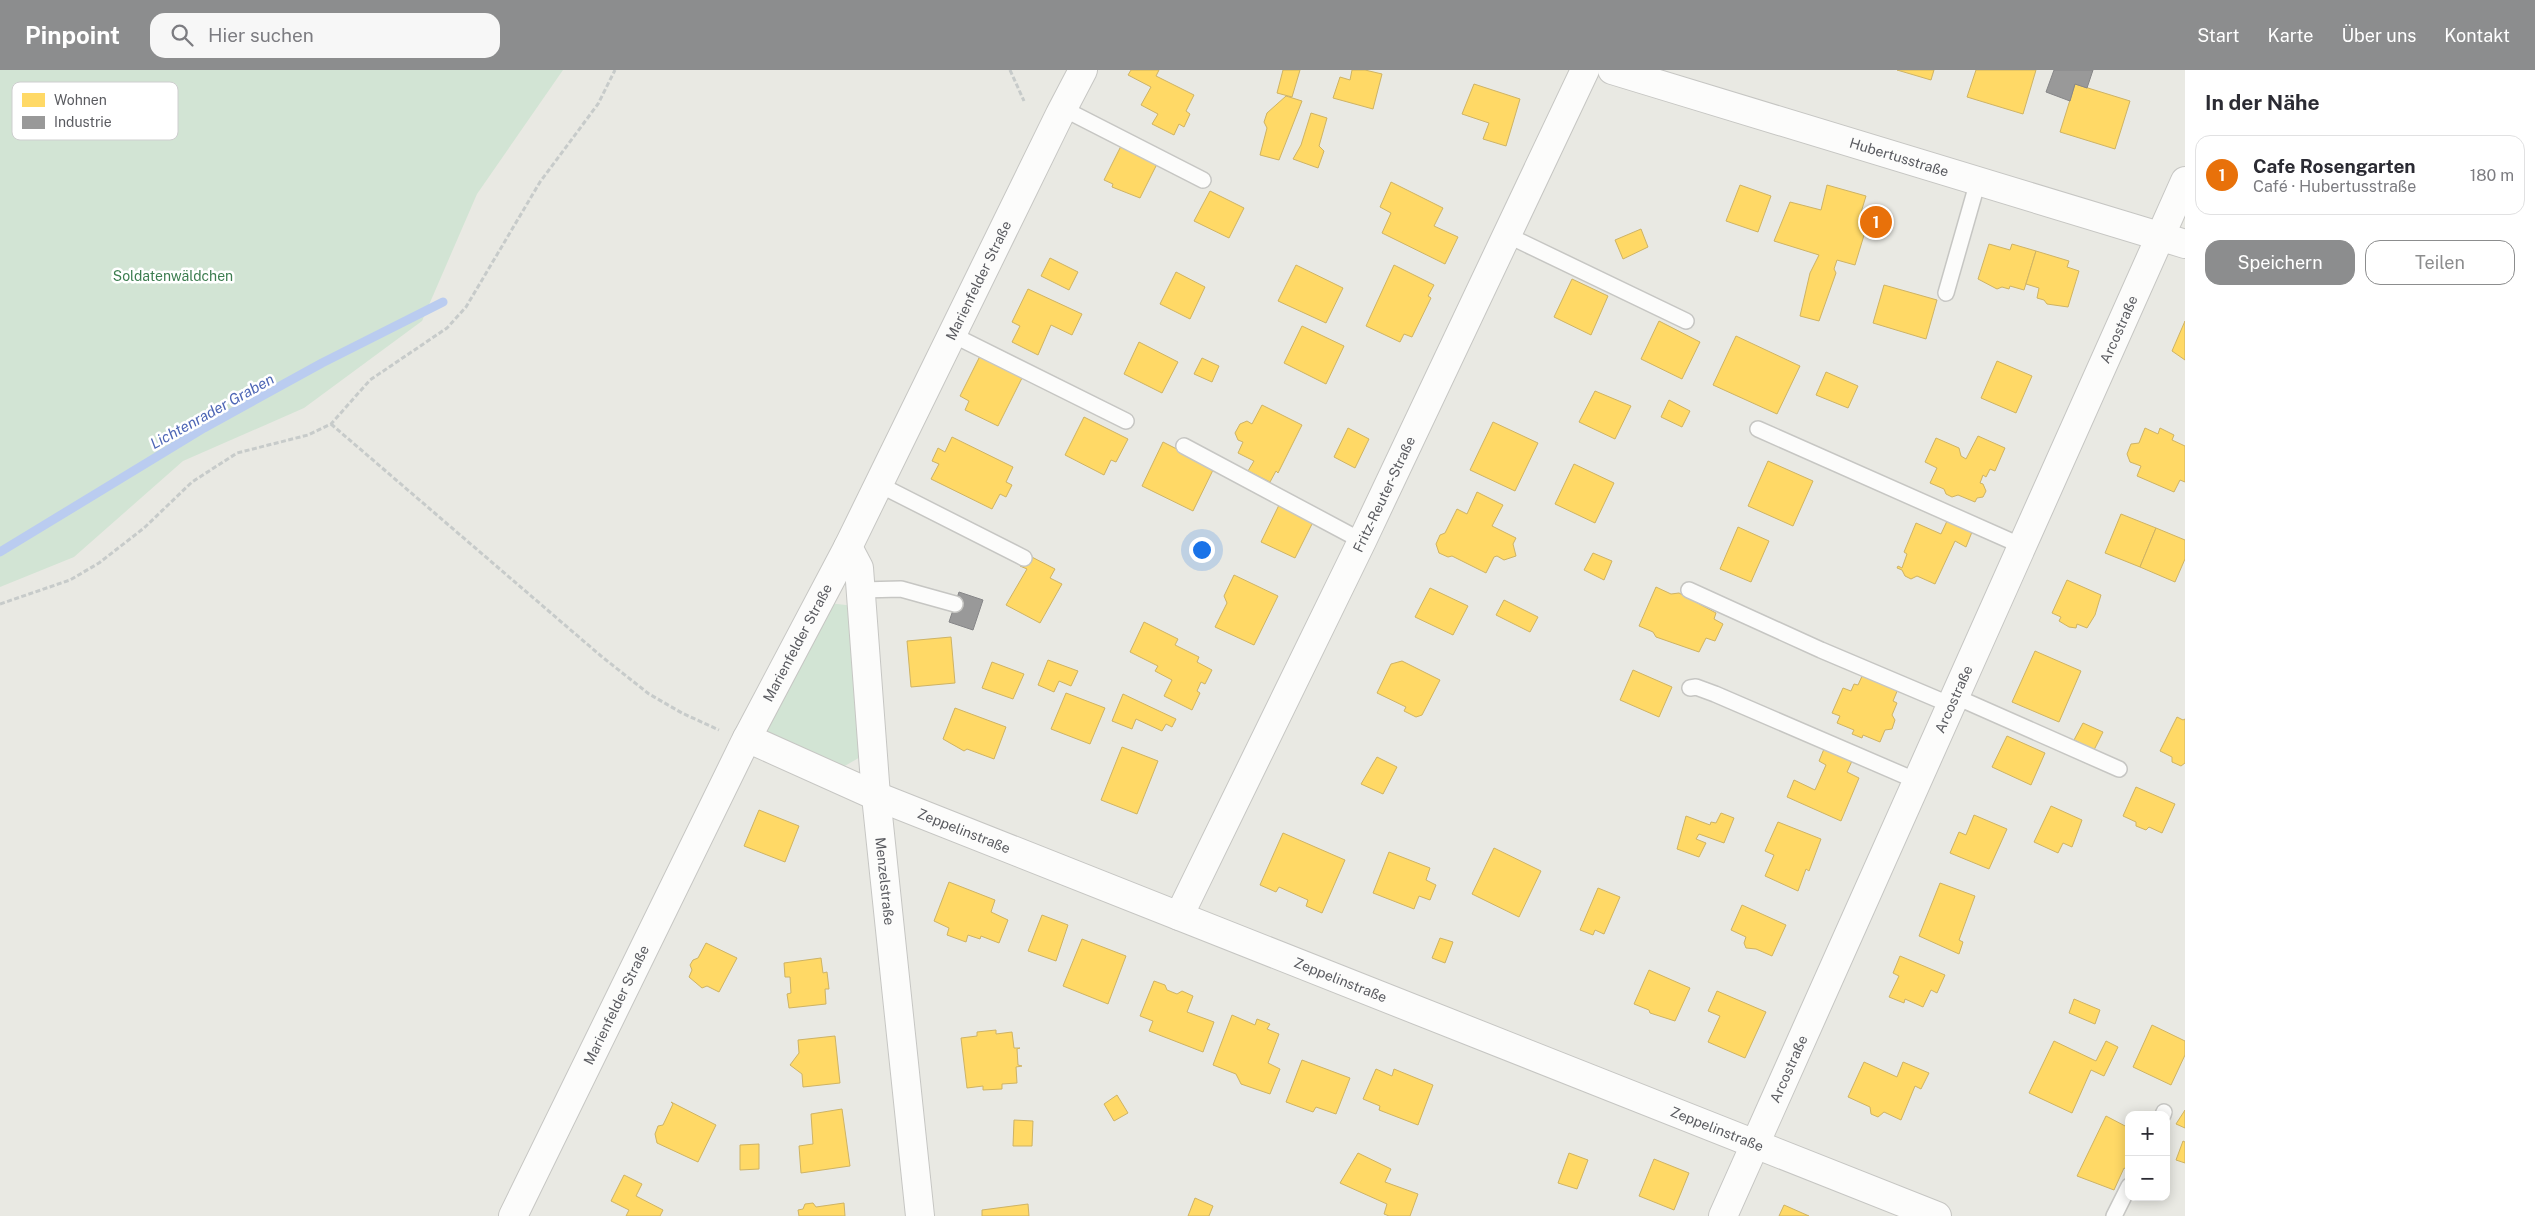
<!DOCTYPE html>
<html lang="de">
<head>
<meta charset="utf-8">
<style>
	:root { --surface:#fff; --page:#f7f7f7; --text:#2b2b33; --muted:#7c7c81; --line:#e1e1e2; --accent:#8c8d8e }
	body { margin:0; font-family:"Public Sans",sans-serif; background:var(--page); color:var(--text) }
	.controls { position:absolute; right:15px; bottom:15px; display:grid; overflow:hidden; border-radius:10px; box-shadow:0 2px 12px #0003 }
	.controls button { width:45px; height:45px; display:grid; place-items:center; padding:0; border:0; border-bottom:1px solid var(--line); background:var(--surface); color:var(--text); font:25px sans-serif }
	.you { position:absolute; left:1201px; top:479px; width:18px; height:18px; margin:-12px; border:4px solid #fff; border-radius:50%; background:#1a73e8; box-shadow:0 0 0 8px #1a73e833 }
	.badge { display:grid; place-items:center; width:32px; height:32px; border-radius:50%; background:var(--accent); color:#fff; font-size:16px; font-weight:700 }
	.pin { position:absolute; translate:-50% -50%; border:2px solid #fff; box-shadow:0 1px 5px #0006 }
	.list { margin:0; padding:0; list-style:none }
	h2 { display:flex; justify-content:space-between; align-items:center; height:65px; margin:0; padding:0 20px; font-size:21px }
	h2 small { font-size:16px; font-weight:400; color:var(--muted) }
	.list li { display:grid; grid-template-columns:32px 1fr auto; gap:15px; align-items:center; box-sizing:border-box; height:80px; margin:0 10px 10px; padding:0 10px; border:1px solid var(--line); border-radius:15px }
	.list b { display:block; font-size:19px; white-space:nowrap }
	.list p { margin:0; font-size:16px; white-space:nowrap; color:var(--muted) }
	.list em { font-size:16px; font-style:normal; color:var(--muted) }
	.actions { display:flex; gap:10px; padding:15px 20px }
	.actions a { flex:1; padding:11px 0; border:1px solid var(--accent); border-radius:15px; text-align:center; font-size:18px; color:var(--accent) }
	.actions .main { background:var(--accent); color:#fff }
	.icon { flex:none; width:28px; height:28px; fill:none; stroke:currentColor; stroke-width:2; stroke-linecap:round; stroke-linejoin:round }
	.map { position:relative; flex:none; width:2185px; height:1146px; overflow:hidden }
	header { display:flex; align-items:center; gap:30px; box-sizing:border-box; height:70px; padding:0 25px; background:var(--accent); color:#fff }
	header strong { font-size:24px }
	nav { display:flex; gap:28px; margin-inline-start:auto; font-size:18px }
	.search { width:350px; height:45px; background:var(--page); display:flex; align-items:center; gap:12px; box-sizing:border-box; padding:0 18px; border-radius:15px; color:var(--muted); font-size:19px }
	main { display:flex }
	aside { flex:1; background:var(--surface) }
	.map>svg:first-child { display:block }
	.green { fill:#d2e4d4 }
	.homes { fill:#ffd966; stroke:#ceb364 }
	.industry { fill:#999; stroke:#868688 }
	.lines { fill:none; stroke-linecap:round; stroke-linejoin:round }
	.stream { stroke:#baccf0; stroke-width:9 }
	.service-casing { stroke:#c6c6c3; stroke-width:18 }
	.minor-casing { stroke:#c6c6c3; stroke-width:30 }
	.path { stroke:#c7cbca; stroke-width:3; stroke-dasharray:5 2.5; stroke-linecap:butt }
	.service { stroke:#fcfcfb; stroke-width:15 }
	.minor { stroke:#fcfcfb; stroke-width:28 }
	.labels { text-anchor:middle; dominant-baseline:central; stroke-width:5; stroke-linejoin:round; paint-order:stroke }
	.street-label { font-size:14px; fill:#5a5b60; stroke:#fff }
	.park-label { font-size:14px; fill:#3c7d4f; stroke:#fff }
	.water-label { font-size:15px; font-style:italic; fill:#4d66b5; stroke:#fff }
	.key { fill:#fff; stroke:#cececf; stroke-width:1 }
	.key-label { font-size:14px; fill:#5a5b60 }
</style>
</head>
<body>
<header>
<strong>Pinpoint</strong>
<div class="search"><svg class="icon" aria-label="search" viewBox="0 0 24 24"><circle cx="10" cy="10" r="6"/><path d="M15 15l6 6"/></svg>Hier suchen</div>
<nav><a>Start</a><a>Karte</a><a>Über uns</a><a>Kontakt</a></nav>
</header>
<main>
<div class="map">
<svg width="2185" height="1146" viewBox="0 0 2185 1146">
	<rect width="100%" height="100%" fill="#e9e9e3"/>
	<g class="green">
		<polygon points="0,0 563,0 477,124 422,251 304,338 183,391 74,487 0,517"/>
		<polygon points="829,533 854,536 862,686 843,697 763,660"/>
	</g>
	<g class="homes">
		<polygon points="1131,0 1159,0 1156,6 1194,25 1186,41 1190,44 1184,57 1179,54 1174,65 1152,54 1158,44 1141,35 1151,17 1128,5"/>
		<polygon points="1283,0 1300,0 1292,27 1277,23"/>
		<polygon points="1352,0 1365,0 1382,4 1373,39 1333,28 1340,7 1350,10"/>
		<polygon points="1897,0 1934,0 1931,10"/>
		<polygon points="1976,0 2036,0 2023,44 1967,27"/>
		<polygon points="1474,14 1520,29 1506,76 1483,69 1489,53 1462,44"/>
		<polygon points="2075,14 2130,31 2115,79 2060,62"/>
		<polygon points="1286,26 1302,31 1279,90 1260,85 1267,58 1264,52 1267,43"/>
		<polygon points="1311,43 1327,48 1319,76 1324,81 1318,98 1293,89 1301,75"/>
		<polygon points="1121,76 1157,94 1140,128 1112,117 1113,114 1104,110"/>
		<polygon points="1391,112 1443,138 1434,156 1458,167 1445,194 1382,163 1391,143 1380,137"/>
		<polygon points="1740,115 1771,126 1758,162 1726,151"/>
		<polygon points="1827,115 1866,126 1859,149 1868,152 1855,195 1837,190 1834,199 1836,203 1819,251 1800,246 1810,203 1819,185 1774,171 1790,132 1821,140"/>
		<polygon points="1210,121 1244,138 1229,168 1194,151"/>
		<polygon points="1641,159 1648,177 1623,189 1615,170"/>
		<polygon points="1989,174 2010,180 2012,174 2036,181 2024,220 2010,216 2009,219 2002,217 1997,219 1978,209"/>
		<polygon points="2036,181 2069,191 2067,197 2079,201 2068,237 2047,234 2044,230 2037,228 2039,218 2026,214"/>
		<polygon points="1050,188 1078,202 1069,220 1041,206"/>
		<polygon points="1296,195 1343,218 1326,253 1278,231"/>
		<polygon points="1394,195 1434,215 1428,226 1431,228 1412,267 1404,264 1400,272 1366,256"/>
		<polygon points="1176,202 1205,217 1190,249 1160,234"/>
		<polygon points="1572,209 1608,226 1591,265 1554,247"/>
		<polygon points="1884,215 1937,230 1926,269 1873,253"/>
		<polygon points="1028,219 1082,244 1072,265 1051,255 1038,285 1012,272 1020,256 1012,252"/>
		<polygon points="1659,251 1700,272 1682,309 1641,289"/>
		<polygon points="2185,251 2185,290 2172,281"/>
		<polygon points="1302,256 1344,276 1326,314 1284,293"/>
		<polygon points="1736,266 1800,296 1777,344 1713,315"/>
		<polygon points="1139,272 1178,292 1162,323 1124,304"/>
		<polygon points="980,286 1023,306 998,356 965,340 969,331 960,326"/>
		<polygon points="1202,288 1219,296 1212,312 1194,304"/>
		<polygon points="1997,291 2032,306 2016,343 1981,328"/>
		<polygon points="1826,302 1858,316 1848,338 1816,325"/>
		<polygon points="1595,321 1631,336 1615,369 1579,352"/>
		<polygon points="1669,330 1690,341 1682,357 1661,347"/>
		<polygon points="1262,335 1302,355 1278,403 1276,401 1270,412 1248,401 1254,391 1238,383 1243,372 1238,370 1235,363 1240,354 1247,351 1252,354"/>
		<polygon points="1084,347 1128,369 1116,392 1111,390 1104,405 1065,385"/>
		<polygon points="1493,352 1538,373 1515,421 1470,400"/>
		<polygon points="1348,358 1369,369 1355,398 1334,387"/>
		<polygon points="2145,358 2158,364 2160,358 2174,365 2172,370 2185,376 2185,412 2180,410 2174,422 2137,406 2141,396 2130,392 2127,384 2131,374 2139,373"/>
		<polygon points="1978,366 2005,378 1995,401 1990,399 1986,407 1983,405 1980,413 1983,414 1986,421 1983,427 1977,428 1975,432 1958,425 1952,427 1946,424 1944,419 1930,413 1937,398 1925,392 1936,368 1959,378 1961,386 1966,389"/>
		<polygon points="952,367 1013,397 1006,412 1012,415 1006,427 1000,424 992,439 931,409 939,394 932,391 938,378 945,382"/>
		<polygon points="1163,372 1214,398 1193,441 1142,416"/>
		<polygon points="1768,391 1813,411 1793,456 1748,436"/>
		<polygon points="1574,394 1614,413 1595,453 1555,434"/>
		<polygon points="1477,422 1503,435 1492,456 1516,468 1513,474 1516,486 1504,490 1497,486 1494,487 1486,503 1452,486 1448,487 1439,483 1436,474 1440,465 1445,463 1457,439 1467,444"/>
		<polygon points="1280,433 1314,450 1295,488 1261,472"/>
		<polygon points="2121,444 2156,458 2140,497 2105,483"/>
		<polygon points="1947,451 1972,462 1966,477 1955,471 1935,514 1917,506 1911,509 1905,506 1902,500 1897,498 1898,496 1902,498 1907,484 1904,482 1916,453 1941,464"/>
		<polygon points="1738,457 1769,471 1751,512 1720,499"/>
		<polygon points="2156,458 2185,470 2185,489 2175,512 2140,497"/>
		<polygon points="1593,483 1612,491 1604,510 1584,500"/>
		<polygon points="1026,484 1055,499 1050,508 1062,514 1040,553 1006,535 1027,499 1020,496"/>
		<polygon points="1234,505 1278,526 1254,575 1215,557 1227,533 1224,526"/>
		<polygon points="2067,510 2101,525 2095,545 2087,558 2077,554 2076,558 2069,557 2059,551 2061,547 2052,543"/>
		<polygon points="1656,517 1671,524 1679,523 1716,543 1714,549 1723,554 1715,571 1706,568 1699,582 1656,567 1653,562 1639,556"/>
		<polygon points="1430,518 1468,536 1453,565 1415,547"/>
		<polygon points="1504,530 1538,547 1530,562 1496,545"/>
		<polygon points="1144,552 1178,569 1175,575 1199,587 1197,592 1212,600 1205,614 1201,612 1197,621 1200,623 1192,640 1164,626 1172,610 1155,601 1158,596 1130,582"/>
		<polygon points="951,567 955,613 911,617 907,571"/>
		<polygon points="2035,581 2081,601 2059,652 2012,632"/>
		<polygon points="1048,590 1078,601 1071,616 1059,611 1054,622 1038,615"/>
		<polygon points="1402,591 1440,610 1422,645 1416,647 1404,641 1406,637 1377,623 1391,594"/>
		<polygon points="992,592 1024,604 1013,629 982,618"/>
		<polygon points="1633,600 1672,617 1659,647 1620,630"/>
		<polygon points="1863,604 1898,619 1893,631 1897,633 1892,645 1895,650 1892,659 1885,660 1880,672 1863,665 1862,668 1852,664 1854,660 1837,653 1840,646 1832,643 1843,618 1851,621 1854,614 1858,615"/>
		<polygon points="1066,623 1105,638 1090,674 1051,659"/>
		<polygon points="1123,624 1176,649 1172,657 1166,654 1162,661 1136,649 1132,659 1112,651"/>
		<polygon points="955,638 1006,657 994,689 967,679 964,681 943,669"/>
		<polygon points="2177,647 2183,650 2185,649 2185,693 2181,696 2172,692 2172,687 2160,681"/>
		<polygon points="2083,653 2103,662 2094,680 2074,670"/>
		<polygon points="2007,666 2045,683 2031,715 1992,697"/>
		<polygon points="1122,677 1158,691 1137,744 1101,730"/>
		<polygon points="1824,679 1852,691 1847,702 1859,708 1841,751 1787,727 1794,710 1815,720 1826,695 1819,691"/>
		<polygon points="1377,687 1397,697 1383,724 1361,714"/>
		<polygon points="2136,717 2175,734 2162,763 2149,757 2146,760 2136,756 2136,752 2123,746"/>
		<polygon points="2051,736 2082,750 2072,777 2063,773 2058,783 2034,772"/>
		<polygon points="759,740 799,756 785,792 744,776"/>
		<polygon points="1721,743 1734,748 1724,773 1699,764 1696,769 1706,773 1699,787 1677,779 1686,746 1710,755 1711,752 1716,753"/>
		<polygon points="1974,745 2007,759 1989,799 1950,783 1959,762 1966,765"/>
		<polygon points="1778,752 1821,769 1809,801 1806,799 1798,821 1765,806 1774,785 1765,781"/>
		<polygon points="1283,763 1345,790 1322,843 1306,836 1308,830 1279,817 1276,822 1260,815"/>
		<polygon points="1494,778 1541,801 1519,847 1472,824"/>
		<polygon points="1389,782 1430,798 1426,810 1436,815 1430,830 1419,826 1414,839 1373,823"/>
		<polygon points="949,812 995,830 991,842 1008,850 999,873 981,866 980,869 968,865 966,872 947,865 949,858 934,851"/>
		<polygon points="1940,813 1975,826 1959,870 1963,872 1959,884 1919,866"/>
		<polygon points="1598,818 1620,827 1604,864 1595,860 1593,865 1580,860"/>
		<polygon points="1742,835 1786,855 1772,886 1756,879 1746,878 1744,873 1746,867 1731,860"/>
		<polygon points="1042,845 1068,855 1056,891 1028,881"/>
		<polygon points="1440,868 1453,872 1445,893 1432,888"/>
		<polygon points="1082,869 1126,886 1108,934 1063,916"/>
		<polygon points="706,873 737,888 719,922 707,916 702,918 689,907 692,900 690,895 693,890 698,888"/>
		<polygon points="1900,886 1945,905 1937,923 1931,920 1923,937 1905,929 1904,933 1889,927 1899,906 1893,903"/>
		<polygon points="821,888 823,903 827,902 829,919 825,919 826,934 789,938 787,924 791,923 790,907 785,907 784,893"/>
		<polygon points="1649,900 1690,918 1675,951 1650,943 1649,940 1634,934"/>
		<polygon points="1154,911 1165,915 1167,920 1177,924 1182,921 1193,926 1187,942 1214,952 1203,982 1149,961 1153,951 1140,946"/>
		<polygon points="1717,921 1766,942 1745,988 1708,972 1720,946 1708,941"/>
		<polygon points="2074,929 2100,940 2095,954 2069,943"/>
		<polygon points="1232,945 1255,955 1257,949 1270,954 1267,959 1279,964 1268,993 1280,999 1270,1024 1241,1014 1236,1004 1213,995"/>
		<polygon points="2152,955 2185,971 2185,985 2171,1015 2133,997"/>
		<polygon points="996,960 996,964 1012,962 1014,978 1020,978 1017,979 1018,995 1022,996 1016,997 1017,1013 1002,1014 1002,1019 983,1020 983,1016 967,1018 961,968 977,966 977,962"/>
		<polygon points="835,966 840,1013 803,1017 802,1004 790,995 799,983 798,970"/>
		<polygon points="2054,971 2096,991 2106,971 2118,977 2104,1006 2091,1000 2072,1043 2029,1023"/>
		<polygon points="1302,990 1350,1008 1336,1044 1316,1037 1313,1042 1286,1032"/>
		<polygon points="1864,992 1897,1007 1903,992 1929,1003 1921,1019 1915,1016 1901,1050 1884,1042 1878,1047 1871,1044 1870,1037 1848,1027"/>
		<polygon points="1376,999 1392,1006 1394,999 1433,1015 1418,1055 1379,1040 1380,1036 1363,1029"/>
		<polygon points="1117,1025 1128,1043 1114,1051 1104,1034"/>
		<polygon points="671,1032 716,1055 698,1092 657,1073 655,1064 658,1056 663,1055 673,1034"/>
		<polygon points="842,1039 850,1096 801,1103 799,1076 813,1074 811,1044"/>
		<polygon points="2185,1040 2185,1058 2176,1054"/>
		<polygon points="2106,1046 2129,1058 2129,1094 2126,1099 2124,1098 2114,1120 2077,1106"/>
		<polygon points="1014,1050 1033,1051 1032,1076 1013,1076"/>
		<polygon points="2183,1071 2185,1072 2185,1093 2176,1090"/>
		<polygon points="759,1074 759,1099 740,1100 740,1075"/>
		<polygon points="1358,1083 1391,1099 1385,1112 1418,1124 1410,1146 1389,1146 1384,1144 1387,1134 1340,1113"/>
		<polygon points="1569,1083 1588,1090 1577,1119 1558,1113"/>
		<polygon points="1654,1089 1689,1103 1674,1140 1639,1126"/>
		<polygon points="624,1105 642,1114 636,1126 663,1140 660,1146 626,1146 629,1140 611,1131"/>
		<polygon points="1195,1128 1213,1136 1209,1146 1188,1146"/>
		<polygon points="813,1133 816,1137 844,1133 845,1146 799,1146 798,1140 803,1139 805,1134"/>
		<polygon points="1028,1134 1029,1146 982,1146 982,1140"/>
		<polygon points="1784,1135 1809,1146 1779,1146"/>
	</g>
	<g class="industry">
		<polygon points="2054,0 2093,0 2087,18 2075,14 2070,31 2046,22"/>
		<polygon points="959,522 983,530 973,560 949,552"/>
	</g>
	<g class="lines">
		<polyline class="stream" points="0,482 204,358 322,293 443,232"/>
		<defs>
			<g id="service">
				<polyline points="1062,38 1203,110"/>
				<polyline points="1507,165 1686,251"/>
				<polyline points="1946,223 1978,111"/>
				<polyline points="951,264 1126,351"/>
				<polyline points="1758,359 2022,476"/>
				<polyline points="1184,376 1362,471"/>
				<polyline points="878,414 1024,488"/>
				<polyline points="861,520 901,519 955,534"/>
				<polyline points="1689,520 1821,580 1951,635"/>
				<polyline points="1690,618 1696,617 1715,624 1917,711"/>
				<polyline points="1954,626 2119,699"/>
				<polyline points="2163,1045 2164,1042"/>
				<polyline points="2114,1146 2129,1116"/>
			</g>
			<g id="minor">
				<path id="s1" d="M1612 0 2185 174"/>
				<path id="s2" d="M848 477 859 498 876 726 920 1146"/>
				<path id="s3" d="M747 668 876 726 1937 1146"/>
				<path id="s4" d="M1179 846 1362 471 1585 0"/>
				<path id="s5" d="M513 1146 745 672 848 477 1060 44 1083 0"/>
				<path id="s6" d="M1723 1146 2185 111"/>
			</g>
		</defs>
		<use href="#service" class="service-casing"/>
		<use href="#minor" class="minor-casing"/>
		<g class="path">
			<polyline points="1010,0 1024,31"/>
			<polyline points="331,354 601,586 649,624 682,643 719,660"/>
			<polyline points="0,534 70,510 99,493 144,458 192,412 237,383 308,365 331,354 370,310 447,258 466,237 540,112 598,34 615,0"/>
		</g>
		<use href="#service" class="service"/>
		<use href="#minor" class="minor"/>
	</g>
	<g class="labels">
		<g class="street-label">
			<text stroke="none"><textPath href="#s1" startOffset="300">Hubertusstraße</textPath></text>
			<text stroke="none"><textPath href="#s5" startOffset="1045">Marienfelder Straße</textPath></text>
			<text stroke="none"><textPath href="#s6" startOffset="971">Arcostraße</textPath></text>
			<text stroke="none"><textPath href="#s4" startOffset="469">Fritz-Reuter-Straße</textPath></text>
			<text stroke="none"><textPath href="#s5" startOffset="640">Marienfelder Straße</textPath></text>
			<text stroke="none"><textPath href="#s6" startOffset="566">Arcostraße</textPath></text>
			<text stroke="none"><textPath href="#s3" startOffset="236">Zeppelinstraße</textPath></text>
			<text stroke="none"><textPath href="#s2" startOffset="338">Menzelstraße</textPath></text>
			<text stroke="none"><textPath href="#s3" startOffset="641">Zeppelinstraße</textPath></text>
			<text stroke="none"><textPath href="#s5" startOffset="235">Marienfelder Straße</textPath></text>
			<text stroke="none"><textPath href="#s6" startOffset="161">Arcostraße</textPath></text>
			<text stroke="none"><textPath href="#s3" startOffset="1046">Zeppelinstraße</textPath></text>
		</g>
		<g class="park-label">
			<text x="173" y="206">Soldatenwäldchen</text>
		</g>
		<g class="water-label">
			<text transform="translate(212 341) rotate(-29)">Lichtenrader Graben</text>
		</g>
	</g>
	<rect x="12" y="12" width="166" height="58" rx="8" class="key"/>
	<rect x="22" y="23" width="23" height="14" fill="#ffd966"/>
	<rect x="22" y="46" width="23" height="13" fill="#999"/>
	<g class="key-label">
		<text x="54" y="35">Wohnen</text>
		<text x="54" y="57">Industrie</text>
	</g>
</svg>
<div class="controls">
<button>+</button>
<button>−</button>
</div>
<div class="you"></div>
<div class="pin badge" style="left:1876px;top:152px;background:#e8710a">1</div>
</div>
<aside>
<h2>In der Nähe<small></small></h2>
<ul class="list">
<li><span class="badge" style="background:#e8710a">1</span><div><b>Cafe Rosengarten</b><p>Café · Hubertusstraße</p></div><em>180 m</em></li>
</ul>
<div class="actions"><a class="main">Speichern</a><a>Teilen</a></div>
</aside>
</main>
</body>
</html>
